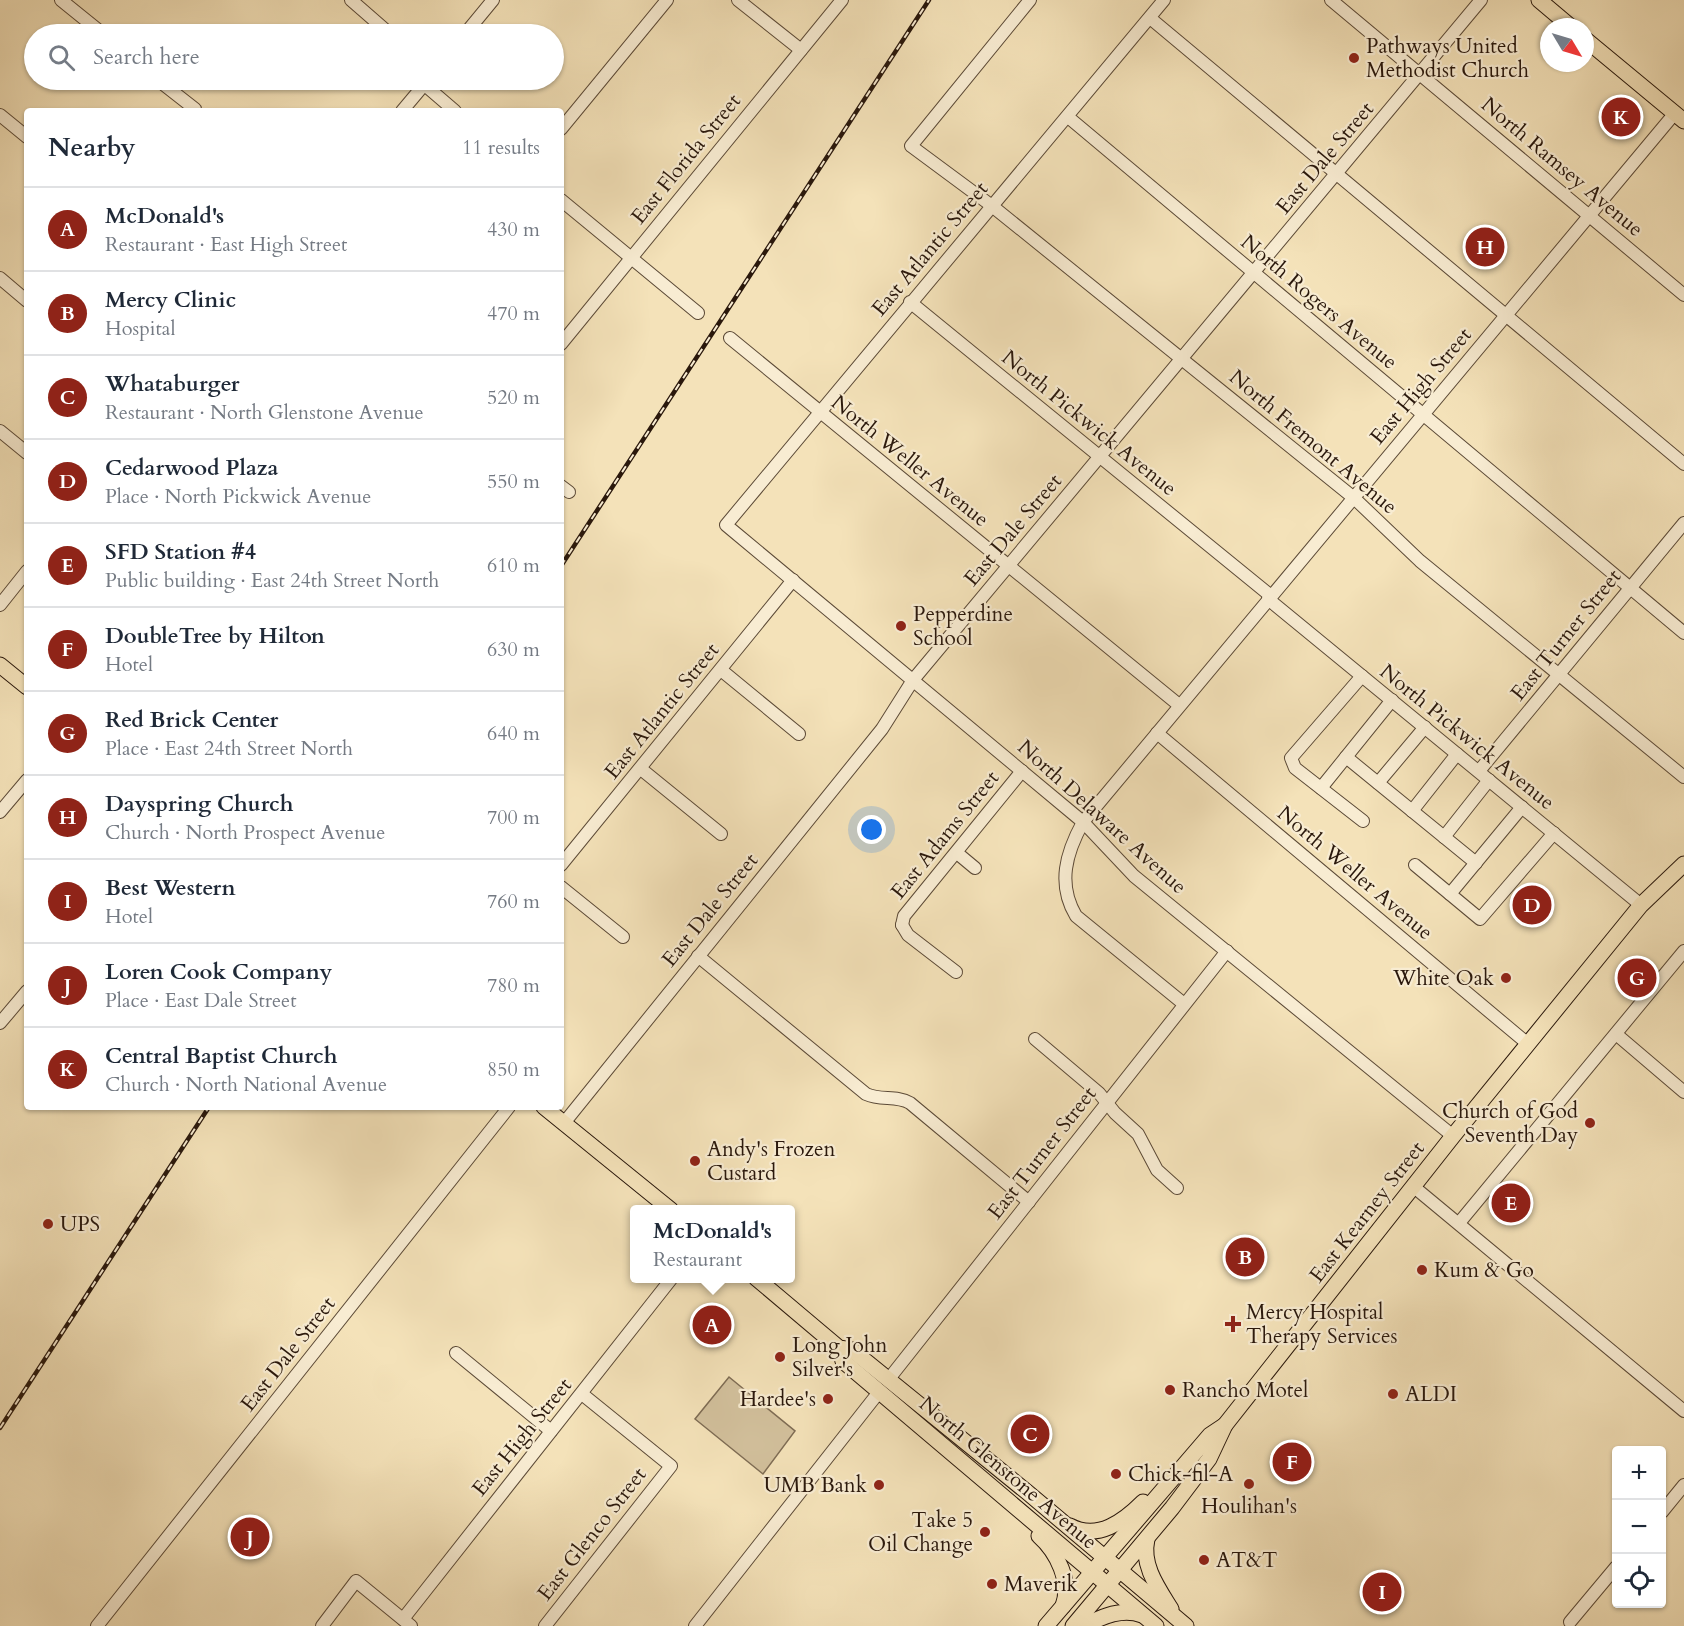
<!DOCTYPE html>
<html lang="en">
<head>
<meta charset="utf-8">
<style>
	:root { --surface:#fff; --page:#f2f2f3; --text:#1f2937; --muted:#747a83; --line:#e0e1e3; --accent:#8f2418 }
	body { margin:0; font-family:Cardo,serif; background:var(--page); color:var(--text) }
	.controls { position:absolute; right:18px; bottom:18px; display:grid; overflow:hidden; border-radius:6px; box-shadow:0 2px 4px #0004 }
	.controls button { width:54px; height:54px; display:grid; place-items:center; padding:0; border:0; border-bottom:2px solid var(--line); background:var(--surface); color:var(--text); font:30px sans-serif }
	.compass { position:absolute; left:1540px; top:18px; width:54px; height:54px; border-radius:50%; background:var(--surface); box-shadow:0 2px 4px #0004; rotate:128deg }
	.you { position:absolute; left:872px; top:830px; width:21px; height:21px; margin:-15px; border:4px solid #fff; border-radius:50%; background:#1a73e8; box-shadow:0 0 0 9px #1a73e833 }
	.badge { display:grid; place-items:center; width:39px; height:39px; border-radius:50%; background:var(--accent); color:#fff; font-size:20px; font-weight:700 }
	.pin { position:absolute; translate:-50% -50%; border:3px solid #fff; box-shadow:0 2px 6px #0006 }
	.popup { position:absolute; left:630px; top:1205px; width:165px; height:78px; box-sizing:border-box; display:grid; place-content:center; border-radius:6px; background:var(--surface); filter:drop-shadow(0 2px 4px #0005); font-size:20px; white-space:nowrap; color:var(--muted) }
	.popup b { font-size:22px; color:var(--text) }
	.popup::after { content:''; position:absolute; left:50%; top:100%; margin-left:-12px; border:12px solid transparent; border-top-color:var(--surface) }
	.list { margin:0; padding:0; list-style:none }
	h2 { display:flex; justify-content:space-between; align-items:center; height:78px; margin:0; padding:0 24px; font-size:26px }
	h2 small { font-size:20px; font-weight:400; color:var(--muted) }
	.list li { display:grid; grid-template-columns:39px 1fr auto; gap:18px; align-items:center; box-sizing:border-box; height:84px; padding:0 24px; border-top:2px solid var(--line) }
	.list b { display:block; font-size:22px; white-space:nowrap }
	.list p { margin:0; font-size:20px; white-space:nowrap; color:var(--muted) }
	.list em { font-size:20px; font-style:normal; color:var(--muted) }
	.icon { flex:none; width:33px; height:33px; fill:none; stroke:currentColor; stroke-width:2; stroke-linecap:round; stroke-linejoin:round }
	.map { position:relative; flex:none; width:1684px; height:1626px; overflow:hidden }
	.search { position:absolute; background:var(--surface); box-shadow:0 2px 4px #0004; left:24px; top:24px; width:540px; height:66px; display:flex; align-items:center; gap:15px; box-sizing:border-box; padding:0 21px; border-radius:33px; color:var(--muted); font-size:22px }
	.panel { position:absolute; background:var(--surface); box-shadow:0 2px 4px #0004; left:24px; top:108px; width:540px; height:1002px; border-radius:6px }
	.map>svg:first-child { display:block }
	.green { fill:#d2c09c; stroke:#7e6c54; stroke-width:1.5 }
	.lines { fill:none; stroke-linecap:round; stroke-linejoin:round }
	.minor-casing { stroke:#5c4a37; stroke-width:14 }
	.major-casing { stroke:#2a180c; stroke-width:17 }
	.minor { stroke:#f8ecd2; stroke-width:12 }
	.major { stroke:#f4e2b9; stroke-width:15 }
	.rail-casing { stroke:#2a180c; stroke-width:4.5 }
	.rail { stroke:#f8ecd2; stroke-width:2; stroke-dasharray:7; stroke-linecap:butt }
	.poi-dot { fill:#8f2418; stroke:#f8ecd2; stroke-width:2 }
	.labels { text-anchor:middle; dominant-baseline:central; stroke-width:4.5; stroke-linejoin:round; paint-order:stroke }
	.poi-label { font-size:21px; fill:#2a180c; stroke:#f8ecd2; text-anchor:start }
	.street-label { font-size:21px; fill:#2a180c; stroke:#f8ecd2 }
</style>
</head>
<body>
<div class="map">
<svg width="1684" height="1626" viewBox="0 0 1684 1626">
	<rect width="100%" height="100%" fill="#f4e2b9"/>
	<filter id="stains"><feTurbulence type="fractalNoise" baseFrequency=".00333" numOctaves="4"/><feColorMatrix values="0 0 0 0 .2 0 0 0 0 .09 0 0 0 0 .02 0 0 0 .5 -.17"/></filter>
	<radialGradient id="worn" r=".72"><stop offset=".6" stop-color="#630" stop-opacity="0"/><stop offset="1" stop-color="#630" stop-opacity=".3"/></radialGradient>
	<polygon class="green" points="729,1377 795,1431 763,1474 695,1419"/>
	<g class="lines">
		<defs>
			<g id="minor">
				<polyline points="61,0 103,34"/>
				<polyline points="351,0 390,34"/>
				<polyline points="738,0 801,50"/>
				<polyline points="1030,0 911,146 992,206 1354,498 1420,561 1684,777"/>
				<polyline points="1164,0 726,525 1083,822 1134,876 1453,1136"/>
				<polyline points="1331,0 1684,295"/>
				<polyline points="1150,18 1684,464"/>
				<polyline points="465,34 493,0"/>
				<polyline points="158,80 195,109"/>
				<polyline points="419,80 455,111"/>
				<polyline points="402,111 428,80"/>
				<polyline points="0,115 27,137"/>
				<polyline points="1068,117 1684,633"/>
				<polyline points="561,129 667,0"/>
				<polyline points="561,200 698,313"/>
				<polyline points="0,278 27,301"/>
				<polyline points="910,302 1271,596"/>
				<polyline points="730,338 1179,705"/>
				<polyline points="561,344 842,0"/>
				<polyline points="0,431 27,453"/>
				<polyline points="561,486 569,492"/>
				<polyline points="1268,599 1641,905"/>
				<polyline points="0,605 27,571"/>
				<polyline points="721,670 799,734"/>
				<polyline points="1362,676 1291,758 1295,768 1363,821"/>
				<polyline points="1157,733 1528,1044"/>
				<polyline points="1346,757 1476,863"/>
				<polyline points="641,769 721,834"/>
				<polyline points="1479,771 1684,523"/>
				<polyline points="1378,783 1425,727"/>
				<polyline points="1321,788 1392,700"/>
				<polyline points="1412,811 1457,754"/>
				<polyline points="0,812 27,780"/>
				<polyline points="1444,837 1489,780"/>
				<polyline points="957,853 975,868"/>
				<polyline points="561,865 793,580"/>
				<polyline points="1415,865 1480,919 1554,833"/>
				<polyline points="561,887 623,937"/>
				<polyline points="1450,894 1522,807"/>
				<polyline points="902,925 904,916 1022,771"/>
				<polyline points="902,925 908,935 956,972"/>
				<path d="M698 956 866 1094C881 1101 896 1095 910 1103L1029 1202"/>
				<path d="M1184 1004 1076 916C1057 884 1066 853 1083 822L1675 113"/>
				<polyline points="0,1023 27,991"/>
				<polyline points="1616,1034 1684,1092"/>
				<polyline points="1035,1039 1099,1093 1115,1113 1138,1134 1157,1170 1177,1188"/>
				<polyline points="564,1123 882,729 913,680 1481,0"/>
				<polyline points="1414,1187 1684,1411"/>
				<polyline points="1459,1223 1684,951"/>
				<polyline points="456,1353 551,1431"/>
				<polyline points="888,1380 1227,951"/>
				<polyline points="1662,1512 1684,1485"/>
				<polyline points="403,1619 672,1278"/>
				<polyline points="1570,1622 1616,1567"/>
				<polyline points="97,1626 509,1107"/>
				<polyline points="322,1626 356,1581 411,1626"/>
				<polyline points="545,1626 671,1466 582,1394"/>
				<polyline points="695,1626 879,1392"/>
			</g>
			<g id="major">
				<polyline points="1539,0 1571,27"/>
				<polyline points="1585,39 1684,121"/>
				<polyline points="0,665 27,687"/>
				<polyline points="544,1107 671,1210"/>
				<polyline points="756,1278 839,1348 852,1350 1027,1492 1186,1626"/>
				<polyline points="839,1348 843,1361 1156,1626"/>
				<path d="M1070 1526C1098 1541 1124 1521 1143 1502"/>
				<path d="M1039 1536C1057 1552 1072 1582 1063 1606"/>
				<path d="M1147 1539C1141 1565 1158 1588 1171 1609"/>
				<polyline points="1046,1626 1210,1435 1225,1425"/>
				<polyline points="1073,1626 1172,1508 1209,1459 1225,1425 1453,1136 1641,905 1684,864"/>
				<path d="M1085 1626C1102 1616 1123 1608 1142 1615"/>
			</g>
		</defs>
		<use href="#minor" class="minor-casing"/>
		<use href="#major" class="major-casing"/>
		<use href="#minor" class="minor"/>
		<use href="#major" class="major"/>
		<defs>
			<g id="rail">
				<polyline points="561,566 929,0"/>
				<polyline points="0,1428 209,1107"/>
			</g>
		</defs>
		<use href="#rail" class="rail-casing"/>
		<use href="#rail" class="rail"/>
	</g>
	<g class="poi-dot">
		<circle cx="1354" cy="58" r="6"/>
		<circle cx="901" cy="626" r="6"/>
		<circle cx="1506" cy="978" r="6"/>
		<circle cx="1590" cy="1123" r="6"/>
		<circle cx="695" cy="1161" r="6"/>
		<circle cx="48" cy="1224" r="6"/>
		<circle cx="1422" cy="1270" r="6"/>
		<path d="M1230 1315h6v6h6v6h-6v6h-6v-6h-6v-6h6z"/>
		<circle cx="780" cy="1357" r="6"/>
		<circle cx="1170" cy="1390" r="6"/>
		<circle cx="1393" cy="1394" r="6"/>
		<circle cx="828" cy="1399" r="6"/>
		<circle cx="1116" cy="1474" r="6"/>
		<circle cx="1249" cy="1484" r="6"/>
		<circle cx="879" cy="1485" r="6"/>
		<circle cx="985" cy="1532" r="6"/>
		<circle cx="1204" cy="1560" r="6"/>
		<circle cx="992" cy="1584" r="6"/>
	</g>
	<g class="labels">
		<g class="poi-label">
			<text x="1366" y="46">Pathways United<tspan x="1366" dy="24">Methodist Church</tspan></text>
			<text x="913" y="614">Pepperdine<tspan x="913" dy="24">School</tspan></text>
			<text x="1494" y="978" text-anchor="end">White Oak</text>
			<text x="1578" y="1111" text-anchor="end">Church of God<tspan x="1578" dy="24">Seventh Day</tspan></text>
			<text x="707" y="1149">Andy's Frozen<tspan x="707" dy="24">Custard</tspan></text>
			<text x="60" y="1224">UPS</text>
			<text x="1434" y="1270">Kum &amp; Go</text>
			<text x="1246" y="1312">Mercy Hospital<tspan x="1246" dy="24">Therapy Services</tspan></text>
			<text x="792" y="1345">Long John<tspan x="792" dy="24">Silver's</tspan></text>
			<text x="1182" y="1390">Rancho Motel</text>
			<text x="1405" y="1394">ALDI</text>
			<text x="816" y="1399" text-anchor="end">Hardee's</text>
			<text x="1128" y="1474">Chick-fil-A</text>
			<text x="867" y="1485" text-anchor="end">UMB Bank</text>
			<text x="1249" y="1506" text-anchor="middle">Houlihan's</text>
			<text x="973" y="1520" text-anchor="end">Take 5<tspan x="973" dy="24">Oil Change</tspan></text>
			<text x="1216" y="1560">AT&amp;T</text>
			<text x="1004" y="1584">Maverik</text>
		</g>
		<g class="street-label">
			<text transform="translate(1325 158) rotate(-50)">East Dale Street</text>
			<text transform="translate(686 159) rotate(-51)">East Florida Street</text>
			<text transform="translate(1562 167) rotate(40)">North Ramsey Avenue</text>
			<text transform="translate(930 249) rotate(-50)">East Atlantic Street</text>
			<text transform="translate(1319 302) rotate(40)">North Rogers Avenue</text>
			<text transform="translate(1421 386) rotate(-50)">East High Street</text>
			<text transform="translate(1089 423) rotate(39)">North Pickwick Avenue</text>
			<text transform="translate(1313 442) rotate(40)">North Fremont Avenue</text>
			<text transform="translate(910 461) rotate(39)">North Weller Avenue</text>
			<text transform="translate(1013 530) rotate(-50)">East Dale Street</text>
			<text transform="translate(1566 635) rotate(-51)">East Turner Street</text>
			<text transform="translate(662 711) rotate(-51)">East Atlantic Street</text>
			<text transform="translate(1467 737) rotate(39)">North Pickwick Avenue</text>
			<text transform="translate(1102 817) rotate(42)">North Delaware Avenue</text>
			<text transform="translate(945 835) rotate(-51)">East Adams Street</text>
			<text transform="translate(1355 873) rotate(40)">North Weller Avenue</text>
			<text transform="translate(710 910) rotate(-51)">East Dale Street</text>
			<text transform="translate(1042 1153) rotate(-52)">East Turner Street</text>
			<text transform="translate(1367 1212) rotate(-52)">East Kearney Street</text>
			<text transform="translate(288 1354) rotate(-52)">East Dale Street</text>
			<text transform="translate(522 1437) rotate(-51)">East High Street</text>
			<text transform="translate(1008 1473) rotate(40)">North Glenstone Avenue</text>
			<text transform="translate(592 1534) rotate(-52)">East Glenco Street</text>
		</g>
	</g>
	<rect width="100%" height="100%" filter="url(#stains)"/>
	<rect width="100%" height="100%" fill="url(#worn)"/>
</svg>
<div class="controls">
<button>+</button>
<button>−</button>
<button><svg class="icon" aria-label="locate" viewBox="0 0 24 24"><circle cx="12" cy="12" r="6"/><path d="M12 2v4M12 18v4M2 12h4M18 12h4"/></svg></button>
</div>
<svg class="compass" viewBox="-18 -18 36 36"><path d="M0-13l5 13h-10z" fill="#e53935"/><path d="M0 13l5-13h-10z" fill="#747a83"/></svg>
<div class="you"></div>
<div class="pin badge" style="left:712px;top:1325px">A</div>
<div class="popup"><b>McDonald's</b>Restaurant</div>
<div class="pin badge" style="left:1245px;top:1257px">B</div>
<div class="pin badge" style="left:1030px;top:1434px">C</div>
<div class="pin badge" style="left:1532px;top:905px">D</div>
<div class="pin badge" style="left:1511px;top:1203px">E</div>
<div class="pin badge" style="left:1292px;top:1462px">F</div>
<div class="pin badge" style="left:1637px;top:978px">G</div>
<div class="pin badge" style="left:1485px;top:247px">H</div>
<div class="pin badge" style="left:1382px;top:1592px">I</div>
<div class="pin badge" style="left:250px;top:1537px">J</div>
<div class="pin badge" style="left:1621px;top:117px">K</div>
<div class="search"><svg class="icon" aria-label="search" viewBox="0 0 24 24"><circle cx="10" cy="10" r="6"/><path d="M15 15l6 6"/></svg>Search here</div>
<section class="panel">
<h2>Nearby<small>11 results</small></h2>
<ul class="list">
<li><span class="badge">A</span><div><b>McDonald's</b><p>Restaurant · East High Street</p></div><em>430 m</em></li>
<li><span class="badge">B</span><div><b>Mercy Clinic</b><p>Hospital</p></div><em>470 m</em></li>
<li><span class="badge">C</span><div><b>Whataburger</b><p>Restaurant · North Glenstone Avenue</p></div><em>520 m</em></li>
<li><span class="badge">D</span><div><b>Cedarwood Plaza</b><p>Place · North Pickwick Avenue</p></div><em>550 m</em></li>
<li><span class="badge">E</span><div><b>SFD Station #4</b><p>Public building · East 24th Street North</p></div><em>610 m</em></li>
<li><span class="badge">F</span><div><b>DoubleTree by Hilton</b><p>Hotel</p></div><em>630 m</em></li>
<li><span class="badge">G</span><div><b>Red Brick Center</b><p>Place · East 24th Street North</p></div><em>640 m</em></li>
<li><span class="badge">H</span><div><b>Dayspring Church</b><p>Church · North Prospect Avenue</p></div><em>700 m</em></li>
<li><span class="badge">I</span><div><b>Best Western</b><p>Hotel</p></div><em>760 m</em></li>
<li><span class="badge">J</span><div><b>Loren Cook Company</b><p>Place · East Dale Street</p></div><em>780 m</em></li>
<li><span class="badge">K</span><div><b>Central Baptist Church</b><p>Church · North National Avenue</p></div><em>850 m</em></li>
</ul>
</section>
</div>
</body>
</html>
